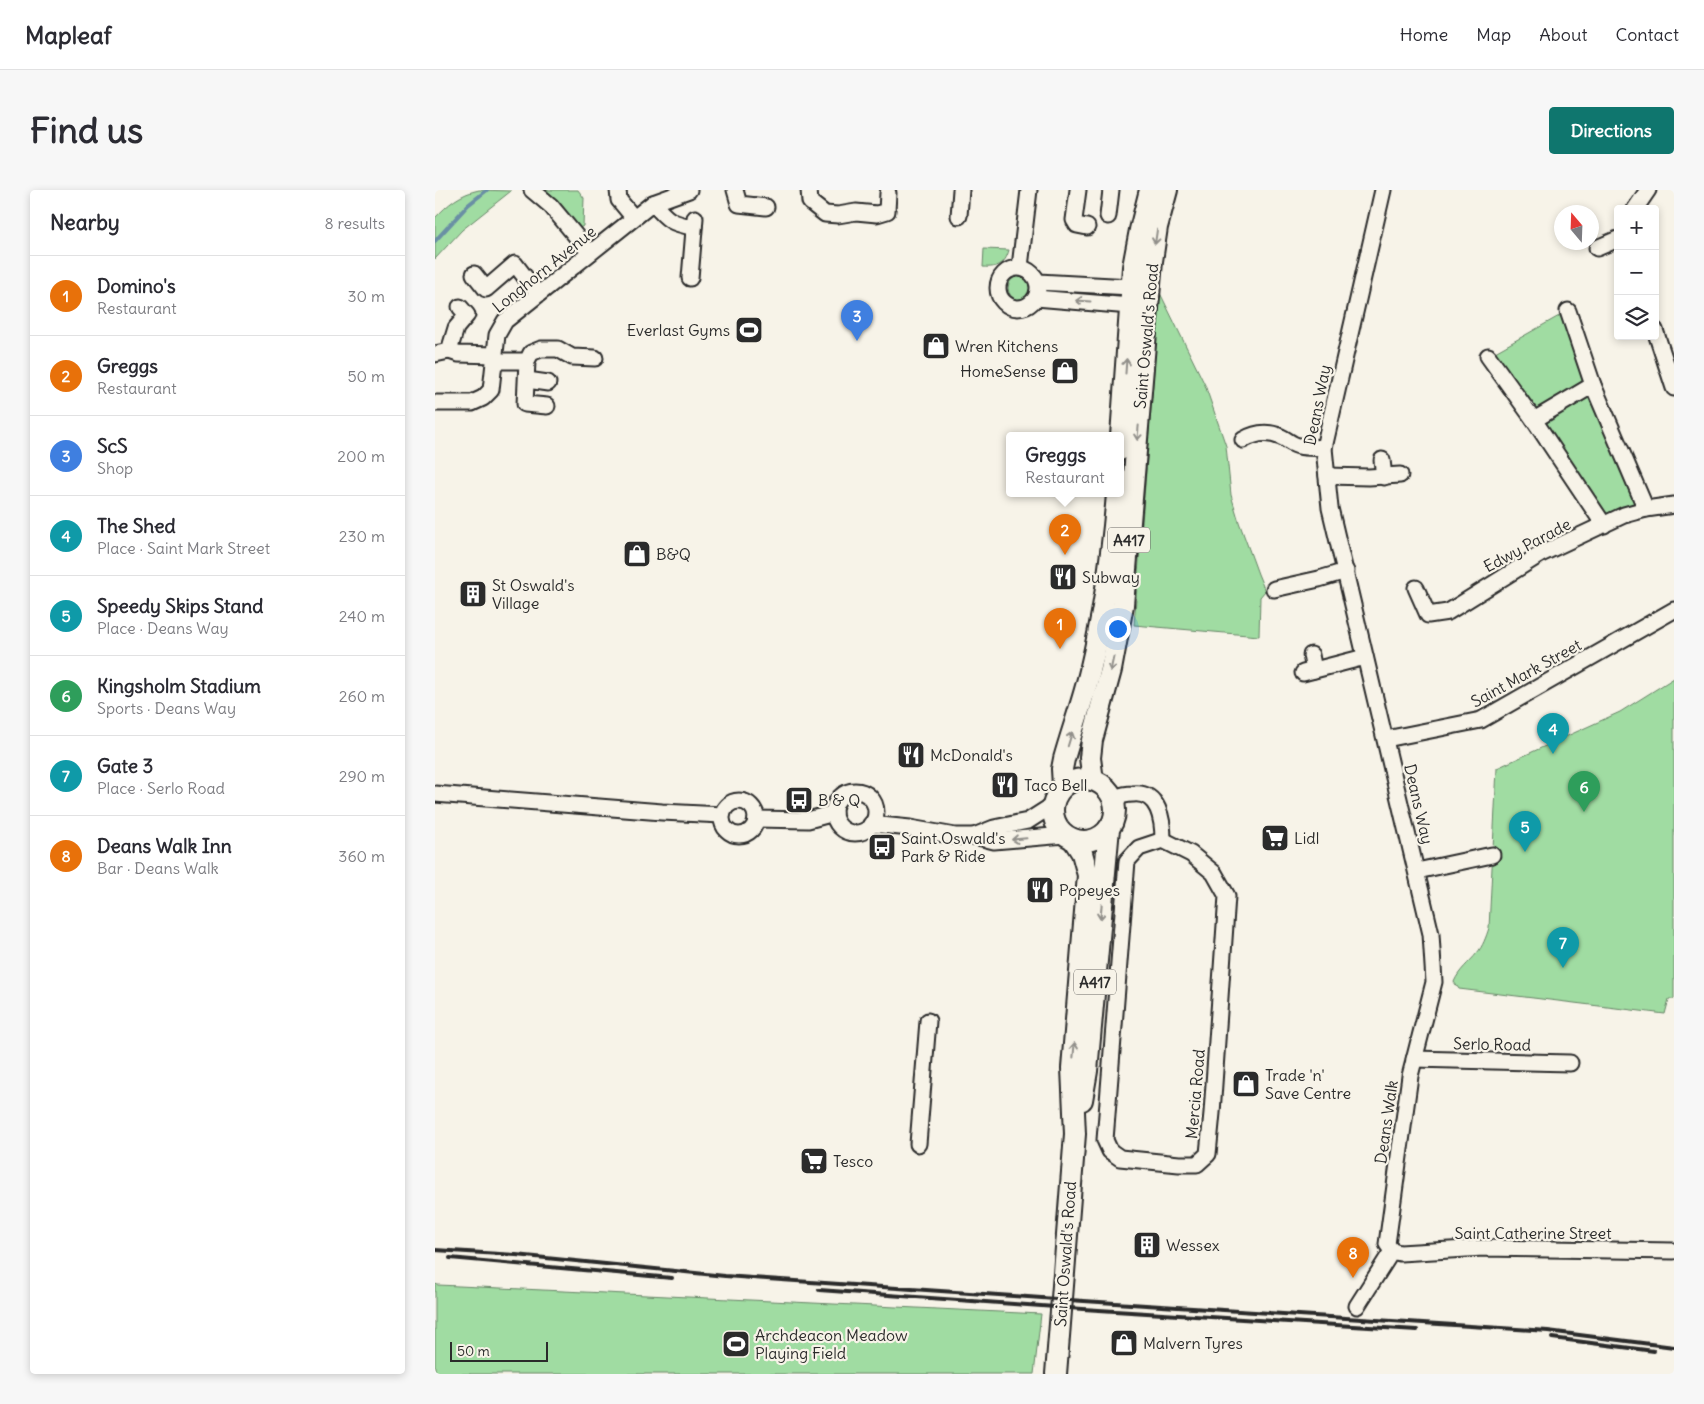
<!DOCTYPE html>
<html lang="en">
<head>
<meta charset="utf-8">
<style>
	:root { --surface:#fff; --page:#f7f7f7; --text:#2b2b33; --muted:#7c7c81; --line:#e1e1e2; --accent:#0f766e }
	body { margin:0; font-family:Delius,sans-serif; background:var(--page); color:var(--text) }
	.controls { position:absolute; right:15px; top:15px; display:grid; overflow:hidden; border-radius:5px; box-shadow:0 2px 8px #0003 }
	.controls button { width:45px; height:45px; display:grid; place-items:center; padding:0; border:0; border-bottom:1px solid var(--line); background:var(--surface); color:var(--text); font:25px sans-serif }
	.compass { position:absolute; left:1119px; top:15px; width:45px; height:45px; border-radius:50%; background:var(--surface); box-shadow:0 2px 8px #0003; rotate:341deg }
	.scale { position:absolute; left:15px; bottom:12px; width:98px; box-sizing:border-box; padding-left:5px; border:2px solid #2b2b2b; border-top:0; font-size:14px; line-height:18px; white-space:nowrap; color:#2b2b2b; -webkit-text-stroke:4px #f7f3e8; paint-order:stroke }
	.you { position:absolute; left:682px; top:438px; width:18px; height:18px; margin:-12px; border:4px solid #fff; border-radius:50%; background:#1a73e8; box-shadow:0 0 0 8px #1a73e833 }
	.badge { display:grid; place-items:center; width:32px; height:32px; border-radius:50%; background:var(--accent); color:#fff; font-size:16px; font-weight:700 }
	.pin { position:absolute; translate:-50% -41px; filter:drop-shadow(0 1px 2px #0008) }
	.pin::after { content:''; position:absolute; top:26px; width:18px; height:15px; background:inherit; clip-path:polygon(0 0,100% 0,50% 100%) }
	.popup { position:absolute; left:571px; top:242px; width:118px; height:65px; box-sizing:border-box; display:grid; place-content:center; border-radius:5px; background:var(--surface); filter:drop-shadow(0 1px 4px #0005); font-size:16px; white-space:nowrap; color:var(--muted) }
	.popup b { font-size:19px; color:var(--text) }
	.popup::after { content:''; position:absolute; left:50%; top:100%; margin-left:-10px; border:10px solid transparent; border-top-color:var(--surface) }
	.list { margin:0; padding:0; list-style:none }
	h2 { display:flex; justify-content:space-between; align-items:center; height:65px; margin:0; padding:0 20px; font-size:21px }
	h2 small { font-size:16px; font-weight:400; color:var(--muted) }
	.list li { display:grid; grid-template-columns:32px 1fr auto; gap:15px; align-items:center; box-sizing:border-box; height:80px; padding:0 20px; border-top:1px solid var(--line) }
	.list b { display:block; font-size:19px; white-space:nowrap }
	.list p { margin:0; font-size:16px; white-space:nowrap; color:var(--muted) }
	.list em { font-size:16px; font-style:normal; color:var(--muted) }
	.icon { flex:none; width:28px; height:28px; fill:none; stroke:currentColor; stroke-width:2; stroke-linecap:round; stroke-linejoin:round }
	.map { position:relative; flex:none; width:1239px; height:1184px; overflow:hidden; border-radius:5px }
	header { display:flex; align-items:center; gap:30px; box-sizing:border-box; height:70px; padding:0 25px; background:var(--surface); border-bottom:1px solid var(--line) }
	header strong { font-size:24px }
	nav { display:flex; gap:28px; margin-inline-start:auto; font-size:18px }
	.intro { display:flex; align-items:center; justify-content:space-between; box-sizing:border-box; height:120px; padding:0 30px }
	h1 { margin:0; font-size:35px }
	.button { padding:12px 22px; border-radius:5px; background:var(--accent); color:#fff; font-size:18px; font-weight:700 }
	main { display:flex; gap:30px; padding:0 30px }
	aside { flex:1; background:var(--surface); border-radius:5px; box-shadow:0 2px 8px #0003 }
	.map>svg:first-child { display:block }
	.green { fill:#a0dca2; stroke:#668466 }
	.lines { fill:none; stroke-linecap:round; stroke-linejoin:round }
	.stream { stroke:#698fa4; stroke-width:4 }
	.minor-casing { stroke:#2b2b2b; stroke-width:19 }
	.major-casing { stroke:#2b2b2b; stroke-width:24 }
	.minor { stroke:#f7f3e8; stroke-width:15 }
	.major { stroke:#f7f3e8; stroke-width:20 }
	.rail { stroke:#2b2b2b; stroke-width:4 }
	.oneway { stroke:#918f8a }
	.labels { text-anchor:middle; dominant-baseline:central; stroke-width:4.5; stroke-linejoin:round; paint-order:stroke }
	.shield { fill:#f7f3e8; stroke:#686764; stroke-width:1 }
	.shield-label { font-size:15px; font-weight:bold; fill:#2b2b2b }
	.street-label { font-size:16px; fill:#2b2b2b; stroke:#f7f3e8 }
	.poi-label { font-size:16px; fill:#2b2b2b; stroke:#f7f3e8; text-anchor:start }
</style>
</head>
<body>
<header>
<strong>Mapleaf</strong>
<nav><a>Home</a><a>Map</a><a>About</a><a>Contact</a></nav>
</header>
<div class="intro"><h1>Find us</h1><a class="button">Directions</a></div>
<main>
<aside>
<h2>Nearby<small>8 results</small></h2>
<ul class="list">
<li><span class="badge" style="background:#e8710a">1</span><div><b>Domino's</b><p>Restaurant</p></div><em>30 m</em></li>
<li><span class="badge" style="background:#e8710a">2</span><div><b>Greggs</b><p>Restaurant</p></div><em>50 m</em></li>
<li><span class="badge" style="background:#3f7fe0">3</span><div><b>ScS</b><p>Shop</p></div><em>200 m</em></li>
<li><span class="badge" style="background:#0f9aa8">4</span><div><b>The Shed</b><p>Place · Saint Mark Street</p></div><em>230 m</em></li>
<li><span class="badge" style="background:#0f9aa8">5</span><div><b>Speedy Skips Stand</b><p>Place · Deans Way</p></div><em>240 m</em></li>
<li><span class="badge" style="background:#2e9e5b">6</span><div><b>Kingsholm Stadium</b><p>Sports · Deans Way</p></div><em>260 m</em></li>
<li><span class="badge" style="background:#0f9aa8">7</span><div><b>Gate 3</b><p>Place · Serlo Road</p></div><em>290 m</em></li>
<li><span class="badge" style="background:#e8710a">8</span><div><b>Deans Walk Inn</b><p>Bar · Deans Walk</p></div><em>360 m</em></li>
</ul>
</aside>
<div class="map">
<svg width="1239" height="1184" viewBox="0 0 1239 1184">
	<rect width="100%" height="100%" fill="#f7f3e8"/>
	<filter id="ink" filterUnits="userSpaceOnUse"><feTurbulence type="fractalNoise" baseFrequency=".02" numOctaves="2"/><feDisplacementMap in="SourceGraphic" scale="10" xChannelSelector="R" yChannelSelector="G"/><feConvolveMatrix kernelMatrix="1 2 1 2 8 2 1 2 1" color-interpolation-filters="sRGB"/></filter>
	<g filter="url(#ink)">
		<g class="green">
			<path d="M44 0 76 1 27 40 0 69V28C13 14 25 4 44 0Z"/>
			<polygon points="107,0 143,0 149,8 148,36 142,40"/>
			<path d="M549 59 574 60C570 75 562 78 548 77Z"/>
			<circle cx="585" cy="98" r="12"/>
			<polygon points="725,103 770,195 791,256 796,305 804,332 823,384 830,401 825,407 824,446 699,435"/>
			<polygon points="1133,121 1211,319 1169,335 1053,166"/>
			<path d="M1239 488V809H1234L1230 824 1024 799 1019 792C1024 780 1034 773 1042 763 1048 756 1051 747 1054 738L1062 578 1185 522Z"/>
			<polygon points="0,1094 3,1095 606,1124 599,1184 0,1184"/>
		</g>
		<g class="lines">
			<polyline class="stream" points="0,51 33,15 52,0"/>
			<defs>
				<g id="minor">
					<polyline points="97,0 116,16 155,63"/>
					<polyline points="183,0 184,10 198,27"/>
					<polyline points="300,0 304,14 331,17"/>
					<polyline points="374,0 375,12 390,24 403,25 421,22 442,24 452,21 453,3"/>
					<polyline points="643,0 639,30 642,35 652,37"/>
					<polyline points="948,0 889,258 895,318 996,744 999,792 975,886 952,1054 957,1061"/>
					<path d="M218 13C232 30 237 34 259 37"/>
					<polyline points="1200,19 1213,0"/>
					<polyline points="524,26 526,0"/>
					<polyline points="673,26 676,0"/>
					<polyline points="1162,58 1183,49"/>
					<polyline points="585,77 594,0"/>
					<circle cx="583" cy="98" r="20"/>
					<polyline points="39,84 51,99 80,74 103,104"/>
					<polyline points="255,88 260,28"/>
					<polyline points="603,92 696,97 705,101"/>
					<polyline points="601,108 695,116 704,112"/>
					<polyline points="1133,121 1158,195 1211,319"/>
					<polyline points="1220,140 1239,198"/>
					<polyline points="14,161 21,138 32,125 25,117"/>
					<polyline points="0,164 14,161 23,164 60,165"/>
					<polyline points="1053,166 1099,230 1169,335"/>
					<polyline points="59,171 92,171 96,163 106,159 123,159 137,167 160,168"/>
					<polyline points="92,171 90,214 112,216"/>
					<polyline points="92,190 113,193"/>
					<polyline points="0,213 37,213 48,208 56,200 62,145 70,131 218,13 254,0"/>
					<polyline points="1099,230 1158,195"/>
					<path d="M808 250C820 243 833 241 846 247 853 250 857 255 864 256 872 258 881 257 889 258"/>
					<polyline points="947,270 949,287"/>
					<polyline points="892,286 934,287 965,285"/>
					<polyline points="981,398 993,425 1013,422 1106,364 1189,325 1211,319 1239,315"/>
					<polyline points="839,399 884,389 911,381"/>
					<polyline points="876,465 879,480"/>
					<polyline points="868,483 930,467"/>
					<polyline points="951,549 1046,530 1239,420"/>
					<circle cx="420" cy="622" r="21"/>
					<polyline points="0,604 227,622 287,625"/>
					<path d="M678 608C684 606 691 604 698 604 724 601 728 631 728 650"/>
					<circle cx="304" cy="628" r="17"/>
					<polyline points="321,629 373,630 399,623"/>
					<polyline points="436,634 475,638 520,646 539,646 559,638 593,631 618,615"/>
					<polyline points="539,646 559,651 630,645"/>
					<polygon points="728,650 756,664 779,683 792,706 777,923 773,964 762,974 744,974 685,968 675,961 670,950 692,671 704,658"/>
					<polyline points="982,681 1057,665"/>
					<polyline points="979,869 1135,873"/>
					<polyline points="483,954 493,831"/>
					<polyline points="957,1061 965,1063 1048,1058 1239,1061"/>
					<polyline points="922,1116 957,1061"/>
				</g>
				<g id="major">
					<polyline points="685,260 698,77 705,40 715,0"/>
					<circle cx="649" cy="620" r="31"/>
					<polyline points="658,590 655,568 657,550 676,480 688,415 717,71 722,37 732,0"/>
					<path d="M628 596 627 579 629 569C637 540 648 511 655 481 669 423 677 364 682 304"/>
					<polyline points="647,910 652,881 674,638"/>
					<polyline points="621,1184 640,944 637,878 653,685 647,663 638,649"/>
				</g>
			</defs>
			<use href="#minor" class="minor-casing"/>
			<use href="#major" class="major-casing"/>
			<use href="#minor" class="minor"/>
			<use href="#major" class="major"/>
			<g class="rail">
				<polyline points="0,1060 81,1065 290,1086 649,1111 1113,1141 1239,1157"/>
				<polyline points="15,1068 237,1088"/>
				<polyline points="384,1100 648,1119 982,1140"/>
				<polyline points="1117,1148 1219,1161"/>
			</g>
		</g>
		<defs><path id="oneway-shaft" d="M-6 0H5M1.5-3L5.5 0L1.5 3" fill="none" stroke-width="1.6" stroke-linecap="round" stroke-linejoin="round" transform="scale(1.25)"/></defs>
		<g class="oneway">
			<use href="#oneway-shaft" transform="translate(721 47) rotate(98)"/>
			<use href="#oneway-shaft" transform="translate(648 111) rotate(-176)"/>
			<use href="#oneway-shaft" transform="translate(691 176) rotate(-86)"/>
			<use href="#oneway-shaft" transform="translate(703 243) rotate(95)"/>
			<use href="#oneway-shaft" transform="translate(677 474) rotate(102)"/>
			<use href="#oneway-shaft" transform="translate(635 549) rotate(-73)"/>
			<use href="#oneway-shaft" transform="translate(584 649) rotate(175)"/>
			<use href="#oneway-shaft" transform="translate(666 722) rotate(95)"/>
			<use href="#oneway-shaft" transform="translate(639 860) rotate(-85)"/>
		</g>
	</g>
	<defs>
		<symbol id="stadium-square" viewBox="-11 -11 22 22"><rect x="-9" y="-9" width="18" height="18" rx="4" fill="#2b2b2b" stroke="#f7f3e8"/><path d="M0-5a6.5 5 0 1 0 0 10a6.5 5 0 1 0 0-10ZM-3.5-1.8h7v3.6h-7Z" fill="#fff"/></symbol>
		<symbol id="shop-square" viewBox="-11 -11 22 22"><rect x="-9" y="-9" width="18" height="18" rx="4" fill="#2b2b2b" stroke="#f7f3e8"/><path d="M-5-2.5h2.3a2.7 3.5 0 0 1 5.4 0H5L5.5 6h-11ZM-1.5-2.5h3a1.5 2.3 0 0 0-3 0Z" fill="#fff"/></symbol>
		<symbol id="restaurant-square" viewBox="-11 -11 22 22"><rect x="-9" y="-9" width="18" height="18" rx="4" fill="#2b2b2b" stroke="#f7f3e8"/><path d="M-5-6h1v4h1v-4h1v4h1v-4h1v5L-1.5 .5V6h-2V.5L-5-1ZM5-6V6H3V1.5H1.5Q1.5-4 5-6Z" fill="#fff"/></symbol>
		<symbol id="building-square" viewBox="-11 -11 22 22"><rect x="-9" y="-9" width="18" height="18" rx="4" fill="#2b2b2b" stroke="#f7f3e8"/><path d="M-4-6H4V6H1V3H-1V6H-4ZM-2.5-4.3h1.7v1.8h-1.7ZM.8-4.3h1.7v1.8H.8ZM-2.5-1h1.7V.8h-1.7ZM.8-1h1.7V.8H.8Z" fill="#fff"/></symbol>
		<symbol id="bus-square" viewBox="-11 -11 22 22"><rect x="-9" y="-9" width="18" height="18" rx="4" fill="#2b2b2b" stroke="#f7f3e8"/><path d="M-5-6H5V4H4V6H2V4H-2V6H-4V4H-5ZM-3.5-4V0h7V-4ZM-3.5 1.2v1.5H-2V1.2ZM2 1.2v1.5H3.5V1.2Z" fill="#fff"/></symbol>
		<symbol id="supermarket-square" viewBox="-11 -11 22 22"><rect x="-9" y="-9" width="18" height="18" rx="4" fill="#2b2b2b" stroke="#f7f3e8"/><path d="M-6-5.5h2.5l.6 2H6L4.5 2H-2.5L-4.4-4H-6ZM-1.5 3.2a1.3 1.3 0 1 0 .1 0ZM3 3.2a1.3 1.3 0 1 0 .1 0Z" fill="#fff"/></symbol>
	</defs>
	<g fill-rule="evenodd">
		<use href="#stadium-square" x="298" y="124" width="32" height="32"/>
		<use href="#shop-square" x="485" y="140" width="32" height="32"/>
		<use href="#shop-square" x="614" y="165" width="32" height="32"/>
		<use href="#shop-square" x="186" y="348" width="32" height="32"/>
		<use href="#restaurant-square" x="612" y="371" width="32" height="32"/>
		<use href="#building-square" x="22" y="388" width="32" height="32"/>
		<use href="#restaurant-square" x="460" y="549" width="32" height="32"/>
		<use href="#restaurant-square" x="554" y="579" width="32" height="32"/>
		<use href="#bus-square" x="348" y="594" width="32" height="32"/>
		<use href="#supermarket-square" x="824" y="632" width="32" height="32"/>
		<use href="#bus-square" x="431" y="641" width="32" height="32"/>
		<use href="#restaurant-square" x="589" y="684" width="32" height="32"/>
		<use href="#shop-square" x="795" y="878" width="32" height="32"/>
		<use href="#supermarket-square" x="363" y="955" width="32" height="32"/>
		<use href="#building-square" x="696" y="1039" width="32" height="32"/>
		<use href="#shop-square" x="673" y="1137" width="32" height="32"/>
		<use href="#stadium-square" x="285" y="1138" width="32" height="32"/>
	</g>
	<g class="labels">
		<g class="shield">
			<rect x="673" y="337.5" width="42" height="25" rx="4"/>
			<rect x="639" y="779.5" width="42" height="25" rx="4"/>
		</g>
		<g class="shield-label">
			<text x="694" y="350">A417</text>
			<text x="660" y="792">A417</text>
		</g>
		<g class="street-label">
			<text transform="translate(109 79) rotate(-39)">Longhorn Avenue</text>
			<text transform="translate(711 146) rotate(-85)">Saint Oswald's Road</text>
			<text transform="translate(882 215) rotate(-79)">Deans Way</text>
			<text transform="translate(1092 355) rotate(-28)">Edwy Parade</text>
			<text transform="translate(1091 483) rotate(-29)">Saint Mark Street</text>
			<text transform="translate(984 614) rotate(77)">Deans Way</text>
			<text transform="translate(1057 854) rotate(1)">Serlo Road</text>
			<text transform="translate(760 904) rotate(-85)">Mercia Road</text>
			<text transform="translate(951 932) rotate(-82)">Deans Walk</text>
			<text x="1098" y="1043">Saint Catherine Street</text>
			<text transform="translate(630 1064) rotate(-86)">Saint Oswald's Road</text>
		</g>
		<g class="poi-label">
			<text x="295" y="140" text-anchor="end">Everlast Gyms</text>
			<text x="520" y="156">Wren Kitchens</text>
			<text x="611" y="181" text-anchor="end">HomeSense</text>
			<text x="221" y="364">B&amp;Q</text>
			<text x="647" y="387">Subway</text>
			<text x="57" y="395">St Oswald's<tspan x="57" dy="18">Village</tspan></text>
			<text x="495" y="565">McDonald's</text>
			<text x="589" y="595">Taco Bell</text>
			<text x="383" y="610">B &amp; Q</text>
			<text x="466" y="648">Saint Oswald's<tspan x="466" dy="18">Park &amp; Ride</tspan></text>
			<text x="859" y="648">Lidl</text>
			<text x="624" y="700">Popeyes</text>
			<text x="830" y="885">Trade 'n'<tspan x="830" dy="18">Save Centre</tspan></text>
			<text x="398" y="971">Tesco</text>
			<text x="731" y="1055">Wessex</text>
			<text x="320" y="1145">Archdeacon Meadow<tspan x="320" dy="18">Playing Field</tspan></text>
			<text x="708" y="1153">Malvern Tyres</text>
		</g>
	</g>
</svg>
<div class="controls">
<button>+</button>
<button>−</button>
<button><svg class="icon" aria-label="layers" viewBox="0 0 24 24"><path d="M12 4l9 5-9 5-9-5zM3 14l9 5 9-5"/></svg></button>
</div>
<svg class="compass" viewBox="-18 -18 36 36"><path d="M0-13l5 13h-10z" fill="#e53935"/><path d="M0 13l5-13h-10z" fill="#7c7c81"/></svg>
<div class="scale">50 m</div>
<div class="you"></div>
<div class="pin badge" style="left:625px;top:459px;background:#e8710a">1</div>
<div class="pin badge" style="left:630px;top:365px;background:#e8710a">2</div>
<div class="popup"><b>Greggs</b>Restaurant</div>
<div class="pin badge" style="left:422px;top:151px;background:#3f7fe0">3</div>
<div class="pin badge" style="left:1118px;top:564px;background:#0f9aa8">4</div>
<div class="pin badge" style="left:1090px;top:662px;background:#0f9aa8">5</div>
<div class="pin badge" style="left:1149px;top:622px;background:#2e9e5b">6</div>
<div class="pin badge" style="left:1128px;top:778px;background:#0f9aa8">7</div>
<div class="pin badge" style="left:918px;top:1088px;background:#e8710a">8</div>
</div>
</main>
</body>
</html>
